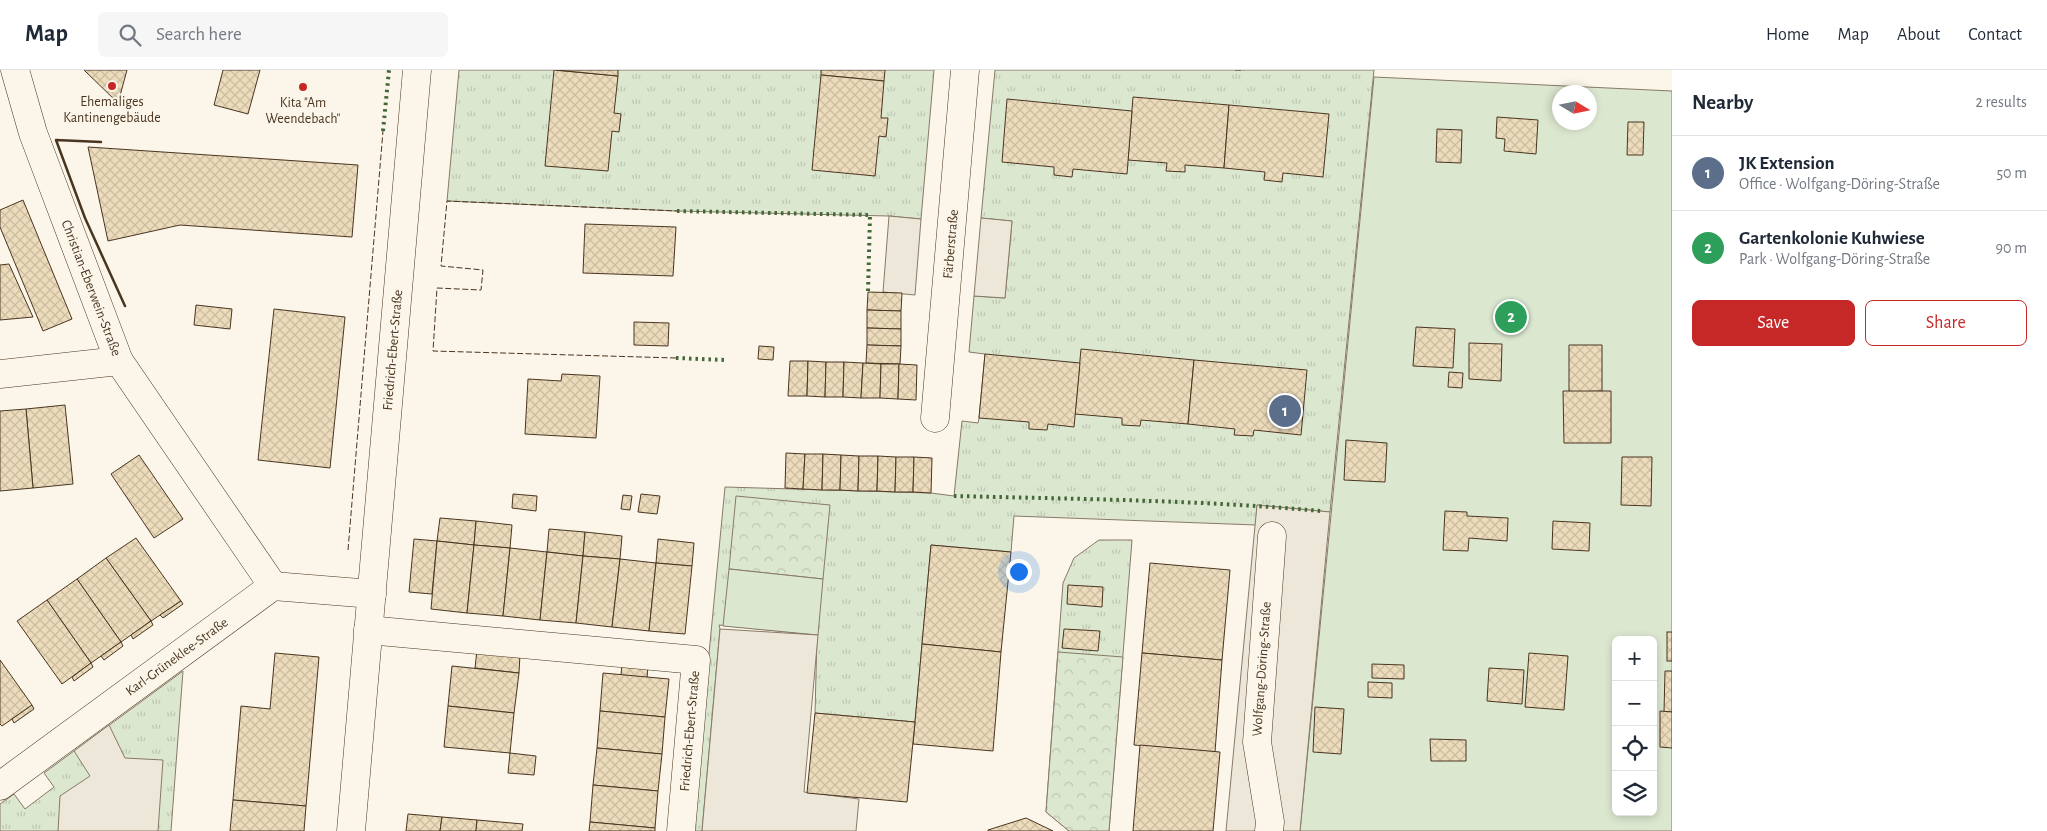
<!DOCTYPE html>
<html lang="en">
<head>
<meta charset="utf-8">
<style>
	:root { --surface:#fff; --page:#f6f6f7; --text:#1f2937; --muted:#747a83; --line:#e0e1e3; --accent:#c62828 }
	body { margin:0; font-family:"Alegreya Sans",sans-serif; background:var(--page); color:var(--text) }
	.controls { position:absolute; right:15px; bottom:15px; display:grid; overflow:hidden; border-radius:8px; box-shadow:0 2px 8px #0003 }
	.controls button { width:45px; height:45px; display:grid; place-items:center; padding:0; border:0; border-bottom:1px solid var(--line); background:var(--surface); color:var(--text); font:25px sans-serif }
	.compass { position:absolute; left:1552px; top:15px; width:45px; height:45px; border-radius:50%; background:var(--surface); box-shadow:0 2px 8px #0003; rotate:100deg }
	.you { position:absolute; left:1018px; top:501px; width:18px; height:18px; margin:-12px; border:4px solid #fff; border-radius:50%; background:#1a73e8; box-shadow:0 0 0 8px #1a73e833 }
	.badge { display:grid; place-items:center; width:32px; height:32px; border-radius:50%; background:var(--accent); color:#fff; font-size:16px; font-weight:700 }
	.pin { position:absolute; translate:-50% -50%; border:2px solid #fff; box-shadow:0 1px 5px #0006 }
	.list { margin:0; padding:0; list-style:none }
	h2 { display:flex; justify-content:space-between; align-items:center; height:65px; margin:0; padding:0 20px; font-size:21px }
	h2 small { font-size:16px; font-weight:400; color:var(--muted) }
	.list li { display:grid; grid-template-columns:32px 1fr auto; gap:15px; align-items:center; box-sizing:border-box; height:75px; padding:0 20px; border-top:1px solid var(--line) }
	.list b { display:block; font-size:19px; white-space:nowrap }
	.list p { margin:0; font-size:16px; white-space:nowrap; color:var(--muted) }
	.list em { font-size:16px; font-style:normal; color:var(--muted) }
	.actions { display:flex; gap:10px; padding:15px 20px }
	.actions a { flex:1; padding:11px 0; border:1px solid var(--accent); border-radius:8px; text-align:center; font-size:18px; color:var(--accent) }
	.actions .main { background:var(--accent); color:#fff }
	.icon { flex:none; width:28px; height:28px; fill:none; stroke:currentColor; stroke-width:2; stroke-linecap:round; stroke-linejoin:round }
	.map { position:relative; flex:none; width:1672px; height:761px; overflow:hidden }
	header { display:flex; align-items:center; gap:30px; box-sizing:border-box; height:70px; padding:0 25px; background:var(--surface); border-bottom:1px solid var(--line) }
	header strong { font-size:24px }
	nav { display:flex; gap:28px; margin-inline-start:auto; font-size:18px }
	.search { width:350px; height:45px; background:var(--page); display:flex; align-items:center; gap:12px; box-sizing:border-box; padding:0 18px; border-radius:8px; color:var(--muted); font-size:19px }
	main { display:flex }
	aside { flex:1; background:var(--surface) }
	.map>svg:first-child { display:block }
	.grass { fill:url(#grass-tufts); stroke:#887966 }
	.forest { fill:url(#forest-crowns); stroke:#887966 }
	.garden { fill:#dce7d0; stroke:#887966; fill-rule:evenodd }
	.parking { fill:#ede7d9; stroke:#887966 }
	.building { fill:url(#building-cross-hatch); stroke:#4a3520 }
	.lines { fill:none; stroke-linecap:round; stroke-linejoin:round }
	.minor-casing { stroke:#4a3520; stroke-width:29 }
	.minor { stroke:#fbf6e9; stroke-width:28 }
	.hedge { stroke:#436837; stroke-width:4; stroke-dasharray:2.5 4; stroke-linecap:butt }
	.fence { stroke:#4a3520; stroke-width:1; stroke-dasharray:6 2.5; stroke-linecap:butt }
	.wall { stroke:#4a3520; stroke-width:2.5 }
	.poi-dot { fill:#c62828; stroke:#fbf6e9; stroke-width:2 }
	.labels { text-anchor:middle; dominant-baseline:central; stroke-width:4; stroke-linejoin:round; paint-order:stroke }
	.poi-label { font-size:14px; fill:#4a3520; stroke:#fbf6e9 }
	.street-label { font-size:14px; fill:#4a3520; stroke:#fbf6e9 }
</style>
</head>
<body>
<header>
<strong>Map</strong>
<div class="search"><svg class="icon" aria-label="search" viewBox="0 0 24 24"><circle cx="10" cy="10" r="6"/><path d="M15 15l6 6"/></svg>Search here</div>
<nav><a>Home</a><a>Map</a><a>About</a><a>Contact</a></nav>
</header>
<main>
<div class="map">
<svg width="1672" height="761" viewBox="0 0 1672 761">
	<defs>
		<pattern id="grass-tufts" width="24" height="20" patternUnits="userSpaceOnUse" patternTransform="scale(1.25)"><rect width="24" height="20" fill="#dce7d0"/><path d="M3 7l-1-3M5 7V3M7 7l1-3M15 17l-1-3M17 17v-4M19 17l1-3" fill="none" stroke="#bec7b2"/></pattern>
		<pattern id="forest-crowns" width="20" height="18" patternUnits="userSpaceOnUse" patternTransform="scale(1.25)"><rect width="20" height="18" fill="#dce7d0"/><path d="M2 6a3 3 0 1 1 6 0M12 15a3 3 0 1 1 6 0" fill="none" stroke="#bec7b2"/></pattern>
		<pattern id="building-cross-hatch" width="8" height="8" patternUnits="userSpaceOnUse" patternTransform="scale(1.25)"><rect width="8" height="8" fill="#ecdcbc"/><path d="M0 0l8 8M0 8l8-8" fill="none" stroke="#ccbda1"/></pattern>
	</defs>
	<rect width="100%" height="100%" fill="#fbf6e9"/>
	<g class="grass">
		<polygon points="459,0 934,0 921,149 889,146 677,141 447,131"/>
		<polygon points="995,0 1374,0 1330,442 1257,435 1256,455 1014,446 1011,482 931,475 915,652 815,643 817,565 719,555 720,559 702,761 692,761 725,417 931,423 954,426 962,351 978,353 979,348 985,284 969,282 974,226 1005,228 1012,151 981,148"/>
		<polygon points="1099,470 1132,470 1109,761 1069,761 1046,742 1063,513 1074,488"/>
		<polygon points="183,601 171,761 0,761 0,734 14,724 25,739 54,717 44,703"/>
	</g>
	<g class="forest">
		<polygon points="736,426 830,435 823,509 729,499"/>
		<polygon points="1058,582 1123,587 1109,761 1069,761 1046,742"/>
	</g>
	<g class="garden">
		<path d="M1374 7 1672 21V761H1300ZM1560 22H1590V52H1560ZM1616 570H1653V742H1616Z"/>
		<polygon points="729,499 823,509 818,565 723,556"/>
	</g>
	<g class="parking">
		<polygon points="889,146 921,149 915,225 883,222"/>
		<polygon points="981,148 1012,151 1005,228 974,226"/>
		<polygon points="1257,435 1330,442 1300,761 1226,761"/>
		<polygon points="720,559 818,565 804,722 859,729 856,761 702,761"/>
		<polygon points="109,655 125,688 163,690 158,761 58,761 60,726 90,706 74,681"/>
	</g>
	<g class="building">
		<polygon points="84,0 127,0 118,33"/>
		<polygon points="223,0 260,0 248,44 214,35"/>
		<polygon points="554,0 618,6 614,43 621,44 619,62 612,61 608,101 545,96"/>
		<polygon points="556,0 618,0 618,6"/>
		<polygon points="821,0 885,0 884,11 821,5"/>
		<polygon points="821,5 884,11 881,48 888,48 886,67 879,66 875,106 812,100"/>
		<polygon points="1133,27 1229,35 1224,98 1185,95 1185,102 1166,101 1167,93 1128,90"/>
		<polygon points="1007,29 1132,41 1127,104 1073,99 1072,107 1054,105 1054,97 1002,92"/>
		<polygon points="1229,35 1329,44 1323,107 1283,103 1282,112 1264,110 1265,102 1224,98"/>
		<polygon points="1497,47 1538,50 1536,84 1504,81 1505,69 1496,68"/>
		<polygon points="1628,52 1644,52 1643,85 1627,85"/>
		<polygon points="1437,59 1462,60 1461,93 1436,92"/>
		<polygon points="88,77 358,95 352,167 180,155 108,171"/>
		<polygon points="23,130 72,249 43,261 0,157 0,140"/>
		<polygon points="585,154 676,157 673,206 583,203"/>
		<polygon points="9,194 33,247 0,250 0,195"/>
		<polygon points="868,222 902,223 901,241 867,240"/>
		<polygon points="196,235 232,239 230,259 194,255"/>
		<polygon points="274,239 345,247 330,398 258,390"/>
		<polygon points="867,240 901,241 901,259 867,258"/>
		<polygon points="634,252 669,253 668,276 634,275"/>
		<polygon points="1416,257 1455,259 1453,298 1413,296"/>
		<polygon points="867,258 901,259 901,276 867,275"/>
		<polygon points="1469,273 1502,274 1501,311 1469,309"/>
		<polygon points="867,275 901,276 900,294 866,293"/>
		<polygon points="1569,275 1602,275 1602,321 1569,322"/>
		<polygon points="759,276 774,277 773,290 758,289"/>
		<polygon points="1081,279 1194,290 1188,354 1141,350 1140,356 1122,355 1122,348 1075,344"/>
		<polygon points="985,284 1080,293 1074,357 1048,354 1047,360 1029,359 1029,352 979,348"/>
		<polygon points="1194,290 1307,300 1301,365 1254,360 1253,366 1234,365 1235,359 1188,354"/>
		<polygon points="790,291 808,291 807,326 788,326"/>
		<polygon points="808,291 826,292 825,327 807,326"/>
		<polygon points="826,292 844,292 843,327 825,327"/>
		<polygon points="844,292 863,293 861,328 843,327"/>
		<polygon points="863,293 881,294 880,328 861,328"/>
		<polygon points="881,294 899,294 898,329 880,328"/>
		<polygon points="899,294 917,295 916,330 898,329"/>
		<polygon points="1449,302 1463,303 1462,318 1448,317"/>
		<polygon points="562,304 600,306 596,368 525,364 528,309 561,311"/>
		<polygon points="1563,321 1611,321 1611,373 1564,373"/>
		<polygon points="65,335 73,414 33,418 26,339"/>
		<polygon points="26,339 33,418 0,421 0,341"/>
		<polygon points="1346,370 1387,373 1385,412 1344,410"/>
		<polygon points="786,383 805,384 803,419 785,418"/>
		<polygon points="805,384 823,384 822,420 803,419"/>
		<polygon points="823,384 841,385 840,420 822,420"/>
		<polygon points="139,385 183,449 154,468 111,404"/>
		<polygon points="841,385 859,386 858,421 840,420"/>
		<polygon points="859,386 878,386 877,421 858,421"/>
		<polygon points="878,386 896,387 895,422 877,421"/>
		<polygon points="896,387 914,387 913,422 895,422"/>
		<polygon points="914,387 932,388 931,423 913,422"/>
		<polygon points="1622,387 1652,387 1651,436 1621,435"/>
		<polygon points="513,424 537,426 536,441 512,438"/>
		<polygon points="641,424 660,426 657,444 638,442"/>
		<polygon points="623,425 632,426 630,440 621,439"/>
		<polygon points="1445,441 1467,442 1467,446 1508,448 1507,471 1469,468 1468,481 1443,480"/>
		<polygon points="440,448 476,451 474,475 437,471"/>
		<polygon points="476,451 512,455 510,478 474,475"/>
		<polygon points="1553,451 1590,453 1589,481 1552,479"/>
		<polygon points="549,459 585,462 583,486 547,482"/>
		<polygon points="585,462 622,466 620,489 583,486"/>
		<polygon points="136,468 181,531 151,551 106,488"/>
		<polygon points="414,469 437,471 432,524 409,522"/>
		<polygon points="658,469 694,473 692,496 656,493"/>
		<polygon points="437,471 474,475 467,543 431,539"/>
		<polygon points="474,475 510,478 503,546 467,543"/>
		<polygon points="931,475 1011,482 1001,582 922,574"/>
		<polygon points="510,478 547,482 540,550 503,546"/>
		<polygon points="547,482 583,486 576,553 540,550"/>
		<polygon points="583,486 620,489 612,557 576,553"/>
		<polygon points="106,488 151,551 121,572 77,509"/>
		<polygon points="620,489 656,493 649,561 612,557"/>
		<polygon points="656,493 692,496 685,564 649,561"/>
		<polygon points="1150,493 1230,500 1222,590 1142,583"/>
		<polygon points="77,509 121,572 91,593 47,530"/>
		<polygon points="1068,515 1103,517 1102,537 1067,534"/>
		<polygon points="47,530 91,593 62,614 17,551"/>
		<polygon points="181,531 183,534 163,548 160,545"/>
		<polygon points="151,551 153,555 133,569 131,565"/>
		<polygon points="1064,559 1100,561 1098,581 1062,578"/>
		<rect x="1667" y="562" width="5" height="29"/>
		<polygon points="121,572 123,576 104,590 101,586"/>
		<polygon points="922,574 1001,582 993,681 913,674"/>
		<polygon points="477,580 520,584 519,603 475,598"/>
		<polygon points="275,583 319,587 306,736 233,730 241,636 270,639"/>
		<polygon points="1142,583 1222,590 1215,682 1134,675"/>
		<polygon points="1529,583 1568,586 1564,640 1525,637"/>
		<polygon points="0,590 32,635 2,656 0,654"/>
		<polygon points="91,593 93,597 74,611 72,607"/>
		<polygon points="622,594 648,596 647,608 621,605"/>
		<polygon points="1372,594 1404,595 1404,609 1372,608"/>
		<polygon points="452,596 519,603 514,643 448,636"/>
		<polygon points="1489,598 1524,600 1522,634 1487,631"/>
		<polygon points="1665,601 1672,601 1672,642 1664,642"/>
		<polygon points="603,603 669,609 665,647 600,641"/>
		<polygon points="1368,612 1392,613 1392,628 1368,627"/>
		<polygon points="32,635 34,639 14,653 12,649"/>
		<polygon points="448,636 514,643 510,683 444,677"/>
		<polygon points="1315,637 1344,639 1341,684 1313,682"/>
		<polygon points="600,641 665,647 662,684 597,678"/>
		<polygon points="1660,641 1672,642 1672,678 1660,677"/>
		<polygon points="815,643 915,652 907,732 807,723"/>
		<polygon points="1430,669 1466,670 1466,691 1431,691"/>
		<polygon points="1140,675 1220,682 1213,761 1133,761"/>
		<polygon points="597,678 662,684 658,721 593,715"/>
		<polygon points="510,683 536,686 534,705 508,703"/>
		<polygon points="593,715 658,721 655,758 590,752"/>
		<polygon points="233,730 306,736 304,761 230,761"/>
		<polygon points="408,744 442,747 440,761 406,761"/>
		<polygon points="442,747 477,750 476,761 440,761"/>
		<polygon points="1026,748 1053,761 988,761 988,760"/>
		<polygon points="477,750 523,754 522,761 476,761"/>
		<polygon points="590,752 655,758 655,761 589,761"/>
	</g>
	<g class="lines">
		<defs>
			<g id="minor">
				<polyline points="15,0 33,63 119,291 273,516"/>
				<polyline points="0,304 119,291"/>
				<polyline points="935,348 965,0"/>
				<polyline points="368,560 696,590 681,761"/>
				<polyline points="0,716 273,516 372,524"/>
				<polyline points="351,761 417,0"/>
				<polyline points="1269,761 1270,752 1257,672 1272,466"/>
			</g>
		</defs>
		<use href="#minor" class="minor-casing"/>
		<use href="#minor" class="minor"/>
		<g class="hedge">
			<polyline points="383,61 389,0"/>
			<polyline points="677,141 870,145 868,222"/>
			<polyline points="676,288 725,290"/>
			<path d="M954 426C1076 429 1199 430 1321 441"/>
		</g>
		<g class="fence">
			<polyline points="1235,0 1244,0"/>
			<polyline points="676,288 433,281 437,218 481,220 483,200 441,196 447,131 677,141"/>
			<polyline points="348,480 383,61"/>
		</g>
		<polyline class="wall" points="101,72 56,70 85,148 125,236"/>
	</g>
	<g class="poi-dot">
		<circle cx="112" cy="16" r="5"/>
		<circle cx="303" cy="17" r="5"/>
	</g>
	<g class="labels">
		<g class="poi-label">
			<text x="112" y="32">Ehemaliges<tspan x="112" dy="16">Kantinengebäude</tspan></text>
			<text x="303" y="33">Kita "Am<tspan x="303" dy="16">Weendebach"</tspan></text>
		</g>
		<g class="street-label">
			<text transform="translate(951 174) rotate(-85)">Färberstraße</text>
			<text transform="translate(91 218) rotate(69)">Christian-Eberwein-Straße</text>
			<text transform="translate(393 280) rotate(-85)">Friedrich-Ebert-Straße</text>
			<text transform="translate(177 587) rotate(-36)">Karl-Grüneklee-Straße</text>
			<text transform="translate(1262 599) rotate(-86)">Wolfgang-Döring-Straße</text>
			<text transform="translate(690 661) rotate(-85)">Friedrich-Ebert-Straße</text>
		</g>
	</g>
</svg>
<div class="controls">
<button>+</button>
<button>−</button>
<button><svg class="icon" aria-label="locate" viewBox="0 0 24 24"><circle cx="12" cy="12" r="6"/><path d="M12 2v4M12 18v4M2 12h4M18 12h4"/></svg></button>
<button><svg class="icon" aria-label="layers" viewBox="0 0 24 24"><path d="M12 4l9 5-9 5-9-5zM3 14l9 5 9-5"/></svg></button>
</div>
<svg class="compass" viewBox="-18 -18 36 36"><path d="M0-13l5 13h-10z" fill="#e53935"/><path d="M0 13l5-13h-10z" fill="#747a83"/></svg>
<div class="you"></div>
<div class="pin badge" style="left:1285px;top:341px;background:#5c6f8a">1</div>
<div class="pin badge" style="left:1511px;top:247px;background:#2e9e5b">2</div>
</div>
<aside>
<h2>Nearby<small>2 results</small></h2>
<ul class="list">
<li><span class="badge" style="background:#5c6f8a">1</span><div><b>JK Extension</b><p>Office · Wolfgang-Döring-Straße</p></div><em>50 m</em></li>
<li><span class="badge" style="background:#2e9e5b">2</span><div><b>Gartenkolonie Kuhwiese</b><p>Park · Wolfgang-Döring-Straße</p></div><em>90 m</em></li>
</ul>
<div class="actions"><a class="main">Save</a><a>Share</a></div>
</aside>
</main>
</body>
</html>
